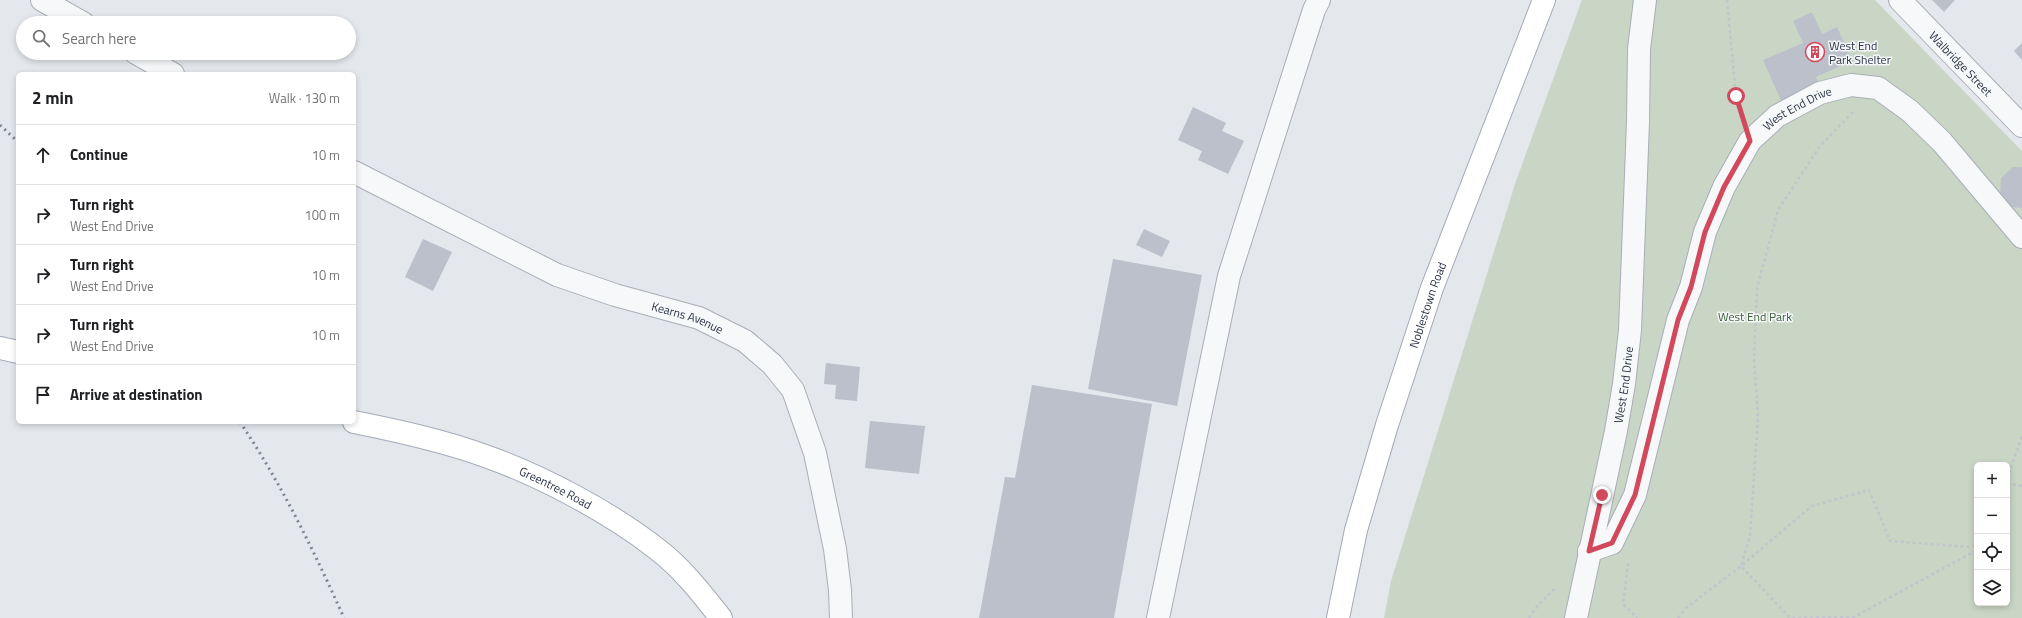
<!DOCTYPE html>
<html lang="en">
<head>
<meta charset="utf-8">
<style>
	:root { --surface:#fff; --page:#f2f2f2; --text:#202124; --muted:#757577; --line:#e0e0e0 }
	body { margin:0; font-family:"Titillium Web",sans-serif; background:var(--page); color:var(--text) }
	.controls { position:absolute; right:12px; bottom:12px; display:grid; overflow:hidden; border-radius:6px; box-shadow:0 2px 6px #0003 }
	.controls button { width:36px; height:36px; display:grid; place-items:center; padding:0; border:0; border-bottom:1px solid var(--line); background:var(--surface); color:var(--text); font:20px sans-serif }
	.stop { position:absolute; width:12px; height:12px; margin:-9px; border:3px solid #d1495b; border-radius:50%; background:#fff }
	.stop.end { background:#d1495b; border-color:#fff; box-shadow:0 1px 4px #0008 }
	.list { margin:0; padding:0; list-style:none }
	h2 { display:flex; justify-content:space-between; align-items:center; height:52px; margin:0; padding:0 16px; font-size:17px }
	h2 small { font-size:13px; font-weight:400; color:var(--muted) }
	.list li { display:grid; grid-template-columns:26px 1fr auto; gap:12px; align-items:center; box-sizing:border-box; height:60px; padding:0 16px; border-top:1px solid var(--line) }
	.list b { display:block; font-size:15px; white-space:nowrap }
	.list p { margin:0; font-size:13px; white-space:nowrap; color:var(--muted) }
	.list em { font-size:13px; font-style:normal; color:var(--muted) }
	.icon { flex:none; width:22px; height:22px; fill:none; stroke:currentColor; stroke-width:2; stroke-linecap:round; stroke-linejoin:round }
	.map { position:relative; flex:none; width:2022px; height:618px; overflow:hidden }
	.search { position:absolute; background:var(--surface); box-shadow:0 2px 6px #0003; left:16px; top:16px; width:340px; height:44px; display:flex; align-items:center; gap:10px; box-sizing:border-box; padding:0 14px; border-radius:22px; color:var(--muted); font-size:15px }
	.panel { position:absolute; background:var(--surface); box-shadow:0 2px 6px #0003; left:16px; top:72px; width:340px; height:352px; border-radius:6px }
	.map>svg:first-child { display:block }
	.green { fill:#c9d6c5; fill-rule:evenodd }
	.building { fill:#bbc0ca }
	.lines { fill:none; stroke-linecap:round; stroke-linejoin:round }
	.minor-casing { stroke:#a9aeb7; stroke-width:24 }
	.major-casing { stroke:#a3abb8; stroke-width:24 }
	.path { stroke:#c2c5cb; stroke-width:2.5; stroke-dasharray:3 3; stroke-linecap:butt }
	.minor { stroke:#f7f8fa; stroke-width:22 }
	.major { stroke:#fff; stroke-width:22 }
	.rail { stroke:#7d8696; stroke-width:3; stroke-dasharray:2 4; stroke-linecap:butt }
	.route { stroke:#d1495b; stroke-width:5 }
	.labels { text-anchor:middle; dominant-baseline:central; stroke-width:3; stroke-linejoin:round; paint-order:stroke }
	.poi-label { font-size:12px; fill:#2b3445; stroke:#f4f6f9; text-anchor:start }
	.street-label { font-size:12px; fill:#2b3445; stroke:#f4f6f9 }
	.park-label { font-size:12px; fill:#3f6138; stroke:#f4f6f9 }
</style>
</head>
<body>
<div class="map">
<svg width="2022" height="618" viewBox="0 0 2022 618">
	<rect width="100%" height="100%" fill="#e4e7ec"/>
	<path class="green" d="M1582 0H1875L2022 151V618H1384L1391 581 1516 181ZM1977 465H2007V603H1977Z"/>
	<g class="building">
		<polygon points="1932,0 1955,0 1944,12"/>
		<polygon points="1812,12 1822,34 1837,27 1852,61 1816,77 1822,90 1784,107 1763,60 1803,43 1793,21"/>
		<polygon points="2022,43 2022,60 2014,51"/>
		<polygon points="1193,107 1226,123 1222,131 1244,141 1228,174 1198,160 1202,151 1178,140"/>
		<polygon points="2013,167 2022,167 2022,208 2011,207 2000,195 2001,178"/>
		<polygon points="1144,229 1170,241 1162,257 1136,245"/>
		<polygon points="423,239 452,252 433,291 405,277"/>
		<polygon points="1113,259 1202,275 1177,406 1088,389"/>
		<polygon points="826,363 860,367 857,401 835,399 836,385 824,384"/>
		<polygon points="1032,385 1152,404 1114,618 979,618 1005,477 1015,478"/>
		<polygon points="870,421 925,426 919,474 865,468"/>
	</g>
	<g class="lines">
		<defs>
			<g id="minor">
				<polyline points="42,0 83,23"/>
				<path id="s1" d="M1900 0 2022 126"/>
				<polyline points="136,53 173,74"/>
				<path id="s2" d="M354 172 557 275 615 295 699 318 745 341 772 364 793 390 815 453 835 549 840 590 841 618"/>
				<path id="s3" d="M1589 551 1612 543 1635 495 1678 320 1691 287 1705 232 1724 187 1750 141 1777 116 1820 93 1851 85 1878 88 1910 111 1942 142 2022 237"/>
				<polyline points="1158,618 1229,276 1314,10 1319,0"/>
				<path id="s4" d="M1576 618 1616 431 1624 384 1630 330 1638 122 1639 49 1645 0"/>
			</g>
			<g id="major">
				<polyline points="0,348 18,352"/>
				<path id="s5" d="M354 422C399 431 445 441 488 457 544 477 611 513 657 549 682 568 702 594 721 618"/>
				<path id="s6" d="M1338 618 1356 530 1387 425 1432 288 1544 0"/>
			</g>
		</defs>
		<use href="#minor" class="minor-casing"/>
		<use href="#major" class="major-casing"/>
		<g class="path">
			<polyline points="1727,0 1736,96 1742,113"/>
			<polyline points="1853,112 1820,146 1778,210 1757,288 1754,360 1758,417 1750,535 1741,566 1790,618 1854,617 1977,550"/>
			<polyline points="2007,479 2022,436"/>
			<polyline points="2007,483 2022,486"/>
			<polyline points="1628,563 1623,604 1637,618"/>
			<polyline points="1529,618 1535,609 1555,588"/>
			<polyline points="1678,618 1686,608 1741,566 1812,506 1869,490 1890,541 1970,547 1977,545"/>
		</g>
		<use href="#minor" class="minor"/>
		<use href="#major" class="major"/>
		<g class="rail">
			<polyline points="0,125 18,142"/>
			<path d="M240 422C281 483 314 551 344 618"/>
		</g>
	</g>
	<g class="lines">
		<polyline class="route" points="1602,495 1589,551 1612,543 1635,495 1678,320 1691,287 1705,232 1724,187 1750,141 1736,96"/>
	</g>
	<defs>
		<symbol id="building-ring" viewBox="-11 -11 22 22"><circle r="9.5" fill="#f4f6f9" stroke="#d1495b" stroke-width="1.5"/><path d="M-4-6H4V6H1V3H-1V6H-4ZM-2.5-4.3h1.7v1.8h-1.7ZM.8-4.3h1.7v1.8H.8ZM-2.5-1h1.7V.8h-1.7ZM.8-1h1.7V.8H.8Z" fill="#d1495b"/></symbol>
	</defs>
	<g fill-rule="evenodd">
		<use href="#building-ring" x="1804" y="41" width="22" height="22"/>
	</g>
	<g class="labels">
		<g class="poi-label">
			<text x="1829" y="45">West End<tspan x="1829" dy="14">Park Shelter</tspan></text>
		</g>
		<g class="street-label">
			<text stroke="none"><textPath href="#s1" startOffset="88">Walbridge Street</textPath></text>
			<text stroke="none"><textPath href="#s3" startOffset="510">West End Drive</textPath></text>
			<text stroke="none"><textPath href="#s6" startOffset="326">Noblestown Road</textPath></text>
			<text stroke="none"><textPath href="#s2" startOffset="365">Kearns Avenue</textPath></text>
			<text stroke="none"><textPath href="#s4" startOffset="238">West End Drive</textPath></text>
			<text stroke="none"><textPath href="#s5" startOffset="213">Greentree Road</textPath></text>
		</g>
		<g class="park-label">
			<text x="1755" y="316">West End Park</text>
		</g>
	</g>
</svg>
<div class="controls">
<button>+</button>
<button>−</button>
<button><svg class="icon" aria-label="locate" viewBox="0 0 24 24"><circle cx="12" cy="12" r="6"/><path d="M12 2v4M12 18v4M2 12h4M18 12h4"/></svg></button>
<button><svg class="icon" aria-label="layers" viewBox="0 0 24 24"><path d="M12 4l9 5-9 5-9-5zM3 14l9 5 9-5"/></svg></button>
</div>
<div class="stop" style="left:1736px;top:96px"></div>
<div class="stop end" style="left:1602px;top:495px"></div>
<div class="search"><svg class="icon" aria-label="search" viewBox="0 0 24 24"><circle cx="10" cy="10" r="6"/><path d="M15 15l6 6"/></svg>Search here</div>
<section class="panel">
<h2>2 min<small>Walk · 130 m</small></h2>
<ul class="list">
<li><svg class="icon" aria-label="ahead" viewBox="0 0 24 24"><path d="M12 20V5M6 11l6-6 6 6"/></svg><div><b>Continue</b></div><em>10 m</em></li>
<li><svg class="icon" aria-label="right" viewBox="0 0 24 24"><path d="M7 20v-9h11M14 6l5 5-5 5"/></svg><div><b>Turn right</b><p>West End Drive</p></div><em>100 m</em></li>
<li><svg class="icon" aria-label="right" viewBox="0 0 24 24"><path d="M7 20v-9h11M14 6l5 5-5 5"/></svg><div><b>Turn right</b><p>West End Drive</p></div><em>10 m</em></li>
<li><svg class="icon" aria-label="right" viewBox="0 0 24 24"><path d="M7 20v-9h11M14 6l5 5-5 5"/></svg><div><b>Turn right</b><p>West End Drive</p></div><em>10 m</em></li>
<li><svg class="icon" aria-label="arrive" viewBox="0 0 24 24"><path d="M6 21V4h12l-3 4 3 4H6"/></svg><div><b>Arrive at destination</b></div></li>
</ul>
</section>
</div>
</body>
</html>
